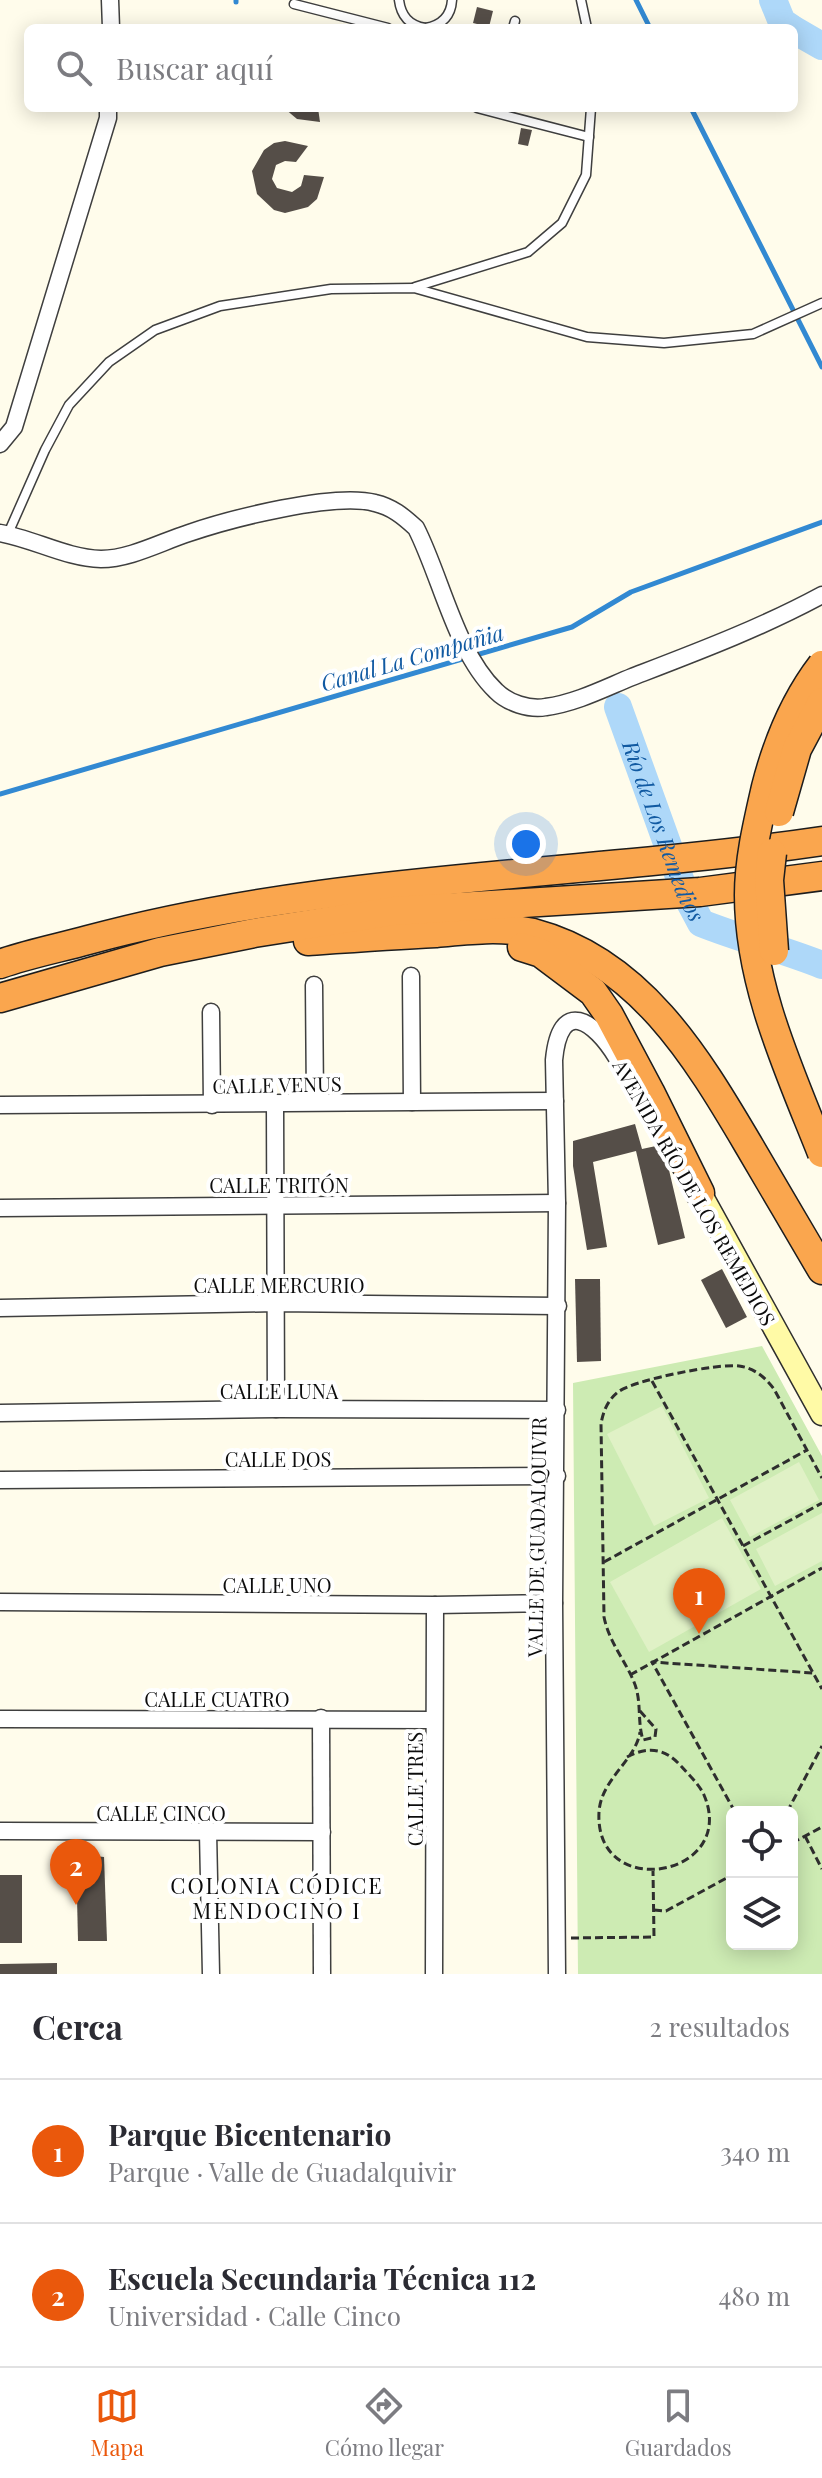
<!DOCTYPE html>
<html lang="es">
<head>
<meta charset="utf-8">
<style>
	:root { --surface:#fff; --page:#f2f2f3; --text:#2b2b33; --muted:#7c7c81; --line:#e1e1e2; --accent:#ea580c }
	body { margin:0; font-family:"Playfair Display",serif; background:var(--page); color:var(--text) }
	.controls { position:absolute; right:24px; bottom:24px; display:grid; overflow:hidden; border-radius:12px; box-shadow:0 4px 20px #0003 }
	.controls button { width:72px; height:72px; display:grid; place-items:center; padding:0; border:0; border-bottom:2px solid var(--line); background:var(--surface); color:var(--text); font:40px sans-serif }
	.you { position:absolute; left:526px; top:844px; width:28px; height:28px; margin:-20px; border:6px solid #fff; border-radius:50%; background:#1a73e8; box-shadow:0 0 0 12px #1a73e833 }
	.badge { display:grid; place-items:center; width:52px; height:52px; border-radius:50%; background:var(--accent); color:#fff; font-size:26px; font-weight:700 }
	.pin { position:absolute; translate:-50% -66px; filter:drop-shadow(0 2px 4px #0008) }
	.pin::after { content:''; position:absolute; top:42px; width:28px; height:24px; background:inherit; clip-path:polygon(0 0,100% 0,50% 100%) }
	.list { margin:0; padding:0; list-style:none }
	h2 { display:flex; justify-content:space-between; align-items:center; height:104px; margin:0; padding:0 32px; font-size:34px }
	h2 small { font-size:26px; font-weight:400; color:var(--muted) }
	.list li { display:grid; grid-template-columns:52px 1fr auto; gap:24px; align-items:center; box-sizing:border-box; height:144px; padding:0 32px; border-top:2px solid var(--line) }
	.list b { display:block; font-size:30px; white-space:nowrap }
	.list p { margin:0; font-size:26px; white-space:nowrap; color:var(--muted) }
	.list em { font-size:26px; font-style:normal; color:var(--muted) }
	.icon { flex:none; width:44px; height:44px; fill:none; stroke:currentColor; stroke-width:2; stroke-linecap:round; stroke-linejoin:round }
	.map { position:relative; flex:none; width:822px; height:1974px; overflow:hidden }
	.search { position:absolute; background:var(--surface); box-shadow:0 4px 20px #0003; left:24px; right:24px; top:24px; height:88px; display:flex; align-items:center; gap:20px; box-sizing:border-box; padding:0 28px; border-radius:12px; color:var(--muted); font-size:30px }
	.sheet { height:392px; background:var(--surface) }
	nav { display:flex; justify-content:space-around; align-items:center; box-sizing:border-box; height:112px; border-top:2px solid var(--line); background:var(--surface); font-size:22px; color:var(--muted) }
	nav a { display:grid; justify-items:center; gap:4px }
	nav .on { color:var(--accent) }
	.map>svg:first-child { display:block }
	.green { fill:#cdebb3; fill-rule:evenodd }
	.pitch { fill:#e0f1c6 }
	.lines { fill:none; stroke-linecap:round; stroke-linejoin:round }
	.stream { stroke:#3289d2; stroke-width:5 }
	.river { stroke:#aed8f9; stroke-width:28 }
	.building { fill:#554e48 }
	.lane-casing { stroke:#3f3f3f; stroke-width:11 }
	.street-casing { stroke:#3f3f3f; stroke-width:19 }
	.secondary-casing { stroke:#2e2e2e; stroke-width:25 }
	.highway-casing { stroke:#1d1d1d; stroke-width:31 }
	.path { stroke:#2e2e2e; stroke-width:3; stroke-dasharray:8 4; stroke-linecap:butt }
	.lane { stroke:#fff; stroke-width:8 }
	.street { stroke:#fff; stroke-width:16 }
	.secondary { stroke:#fffaa6; stroke-width:22 }
	.highway { stroke:#faa64e; stroke-width:28 }
	.highway-bridge-casing { stroke:#1d1d1d; stroke-width:31; stroke-linecap:butt }
	.highway-bridge { stroke:#faa64e; stroke-width:28 }
	.labels { text-anchor:middle; dominant-baseline:central; stroke-width:8; stroke-linejoin:round; paint-order:stroke }
	.street-label { font-size:20px; fill:#0c0c0c; stroke:#fff }
	.water-label { font-size:22px; font-style:italic; fill:#115aa2; stroke:#fff }
	.neighbourhood-label { font-size:22px; letter-spacing:2px; fill:#0c0c0c; stroke:#fff }
</style>
</head>
<body>
<div class="map">
<svg width="822" height="1974" viewBox="0 0 822 1974">
	<rect width="100%" height="100%" fill="#fffceb"/>
	<path class="green" d="M762 1346 822 1456V1974H578L573 1383ZM732 1812H792V1944H732Z"/>
	<g class="pitch">
		<polygon points="662,1406 709,1498 654,1526 607,1434"/>
		<polygon points="799,1462 819,1500 750,1537 730,1500"/>
		<polygon points="822,1513 822,1561 775,1586 756,1549"/>
		<polygon points="722,1518 761,1589 649,1652 610,1582"/>
	</g>
	<g class="lines">
		<g class="stream">
			<polyline points="636,0 650,28"/>
			<polyline points="236,2 236,0"/>
			<polyline points="691,108 822,367"/>
			<polyline points="0,794 572,627 631,592 822,522"/>
		</g>
		<g class="river">
			<polyline points="773,0 782,22 791,28"/>
			<polyline points="794,30 822,46"/>
			<path id="s1" d="M618 707 685 893 701 923C741 939 782 949 822 965"/>
		</g>
	</g>
	<g class="building">
		<polygon points="477,7 493,11 489,27 473,23"/>
		<polygon points="284,108 318,108 320,122 297,119"/>
		<polygon points="521,128 532,130 528,146 518,144"/>
		<polygon points="285,141 308,146 296,162 285,161 276,165 272,179 277,188 292,192 301,186 304,175 324,177 317,199 308,207 285,213 274,210 257,194 252,171 264,150 274,143"/>
		<polygon points="635,1124 642,1149 656,1146 669,1170 685,1238 658,1245 636,1151 593,1162 607,1247 587,1250 573,1166 573,1141"/>
		<polygon points="722,1269 747,1317 726,1328 701,1280"/>
		<polygon points="575,1279 600,1279 601,1361 577,1362"/>
		<polygon points="76,1854 104,1857 107,1941 78,1941"/>
		<rect x="0" y="1875" width="22" height="68"/>
		<polygon points="57,1963 57,1974 0,1974 0,1964"/>
	</g>
	<g class="lines">
		<defs>
			<g id="lane">
				<path d="M399 0C401 16 409 25 425 28"/>
				<polyline points="581,0 587,28"/>
				<polyline points="294,4 388,28"/>
				<path d="M426 28C442 25 451 16 452 0"/>
				<polyline points="513,28 515,21"/>
				<polyline points="477,108 589,137"/>
				<polyline points="415,287 528,252 562,223 586,175 591,108"/>
				<polyline points="7,536 45,450 69,405 109,362 155,330 220,306 331,289 414,288 587,337 664,343 753,334 822,303"/>
			</g>
			<g id="street">
				<polyline points="110,0 111,28"/>
				<polyline points="0,444 14,427 108,118 108,108"/>
				<path d="M0 533C34 539 66 558 101 559 130 559 161 542 189 533 230 519 334 492 375 503 392 507 403 516 416 528 441 577 456 653 496 691 508 703 529 710 546 707 576 703 605 688 632 677 697 652 761 628 822 595"/>
				<polyline points="411,976 412,1102"/>
				<polyline points="314,985 315,1102"/>
				<polyline points="211,1012 212,1105"/>
				<polyline points="275,1103 276,1409"/>
				<polyline points="0,1105 555,1101"/>
				<polyline points="0,1208 557,1203"/>
				<polyline points="0,1308 275,1303 558,1306"/>
				<polyline points="0,1413 276,1409 557,1410"/>
				<polyline points="0,1480 557,1476"/>
				<polyline points="0,1602 435,1605 554,1603"/>
				<polyline points="321,1718 322,1974"/>
				<polyline points="0,1719 434,1720"/>
				<polyline points="0,1831 322,1832"/>
				<polyline points="208,1832 211,1974"/>
				<polyline points="434,1974 435,1605"/>
				<path d="M557 1974 554 1603 557 1203 554 1060C560 997 594 1020 617 1058"/>
			</g>
			<polyline id="secondary" points="700,1193 822,1414"/>
			<g id="highway">
				<path d="M308 941C351 938 393 935 436 933 466 930 502 926 533 933 639 961 696 1056 748 1144 773 1186 797 1228 822 1270"/>
				<polyline points="522,947 541,953 593,992 609,1015 650,1092 700,1193"/>
				<path d="M0 964C28 954 59 948 88 940 328 875 577 877 822 841"/>
				<polyline points="0,998 160,952 254,933 394,911 700,892 822,876"/>
			</g>
		</defs>
		<use href="#lane" class="lane-casing"/>
		<use href="#street" class="street-casing"/>
		<use href="#secondary" class="secondary-casing"/>
		<use href="#highway" class="highway-casing"/>
		<g class="path">
			<polyline points="652,1381 822,1689"/>
			<polyline points="743,1546 822,1503"/>
			<polyline points="604,1562 807,1450"/>
			<polyline points="630,1675 822,1568"/>
			<path d="M640 1711 656 1729 655 1737 643 1740C637 1721 642 1701 634 1682 625 1660 609 1642 604 1617L601 1424C603 1412 607 1401 618 1392 633 1380 719 1363 739 1366 754 1368 765 1377 774 1389L822 1478"/>
			<path d="M627 1757C648 1746 665 1748 681 1766 689 1775 699 1784 704 1795 739 1877 594 1903 599 1812 601 1779 636 1760 640 1732"/>
			<polyline points="735,1812 652,1662 813,1673"/>
			<polyline points="787,1812 822,1746"/>
			<polyline points="805,1836 822,1869"/>
			<polyline points="792,1843 822,1827"/>
			<polyline points="654,1910 666,1911 732,1875"/>
			<polyline points="571,1938 654,1937 653,1871"/>
		</g>
		<use href="#lane" class="lane"/>
		<use href="#street" class="street"/>
		<use href="#secondary" class="secondary"/>
		<use href="#highway" class="highway"/>
		<defs>
			<g id="highway-bridge">
				<path d="M822 665C795 700 777 744 766 787 758 822 749 859 749 895 749 985 790 1072 822 1153"/>
				<polyline points="779,812 797,749 822,702"/>
				<polyline points="772,853 769,880 774,951"/>
			</g>
		</defs>
		<use href="#highway-bridge" class="highway-bridge-casing"/>
		<use href="#highway-bridge" class="highway-bridge"/>
	</g>
	<g class="labels">
		<g class="street-label">
			<text transform="translate(277 1084) rotate(-1)">CALLE VENUS</text>
			<text x="279" y="1184">CALLE TRITÓN</text>
			<text transform="translate(695 1192) rotate(60)">AVENIDA RÍO DE LOS REMEDIOS</text>
			<text x="279" y="1284">CALLE MERCURIO</text>
			<text x="279" y="1390">CALLE LUNA</text>
			<text x="278" y="1458">CALLE DOS</text>
			<text transform="translate(536 1537) rotate(-89)">VALLE DE GUADALQUIVIR</text>
			<text x="277" y="1584">CALLE UNO</text>
			<text x="217" y="1698">CALLE CUATRO</text>
			<text transform="translate(414 1789) rotate(-90)">CALLE TRES</text>
			<text x="161" y="1812">CALLE CINCO</text>
		</g>
		<g class="water-label">
			<text transform="translate(412 657) rotate(-16)">Canal La Compañia</text>
			<text stroke="none"><textPath href="#s1" startOffset="132">Río de Los Remedios</textPath></text>
		</g>
		<g class="neighbourhood-label">
			<text x="277" y="1885">COLONIA CÓDICE<tspan x="277" dy="25">MENDOCINO I</tspan></text>
		</g>
	</g>
</svg>
<div class="controls">
<button><svg class="icon" aria-label="locate" viewBox="0 0 24 24"><circle cx="12" cy="12" r="6"/><path d="M12 2v4M12 18v4M2 12h4M18 12h4"/></svg></button>
<button><svg class="icon" aria-label="layers" viewBox="0 0 24 24"><path d="M12 4l9 5-9 5-9-5zM3 14l9 5 9-5"/></svg></button>
</div>
<div class="you"></div>
<div class="pin badge" style="left:699px;top:1634px">1</div>
<div class="pin badge" style="left:76px;top:1905px">2</div>
<div class="search"><svg class="icon" aria-label="search" viewBox="0 0 24 24"><circle cx="10" cy="10" r="6"/><path d="M15 15l6 6"/></svg>Buscar aquí</div>
</div>
<section class="sheet">
<h2>Cerca<small>2 resultados</small></h2>
<ul class="list">
<li><span class="badge">1</span><div><b>Parque Bicentenario</b><p>Parque · Valle de Guadalquivir</p></div><em>340 m</em></li>
<li><span class="badge">2</span><div><b>Escuela Secundaria Técnica 112</b><p>Universidad · Calle Cinco</p></div><em>480 m</em></li>
</ul>
</section>
<nav>
<a class="on"><svg class="icon" aria-label="map" viewBox="0 0 24 24"><path d="M3 6l6-2 6 2 6-2v14l-6 2-6-2-6 2zM9 4v14M15 6v14"/></svg>Mapa</a>
<a><svg class="icon" aria-label="directions" viewBox="0 0 24 24"><path d="M12 3l9 9-9 9-9-9zM9 14v-3h6M13 9l2 2-2 2"/></svg>Cómo llegar</a>
<a><svg class="icon" aria-label="saved" viewBox="0 0 24 24"><path d="M7 4h10v16l-5-4-5 4z"/></svg>Guardados</a>
</nav>
</body>
</html>
